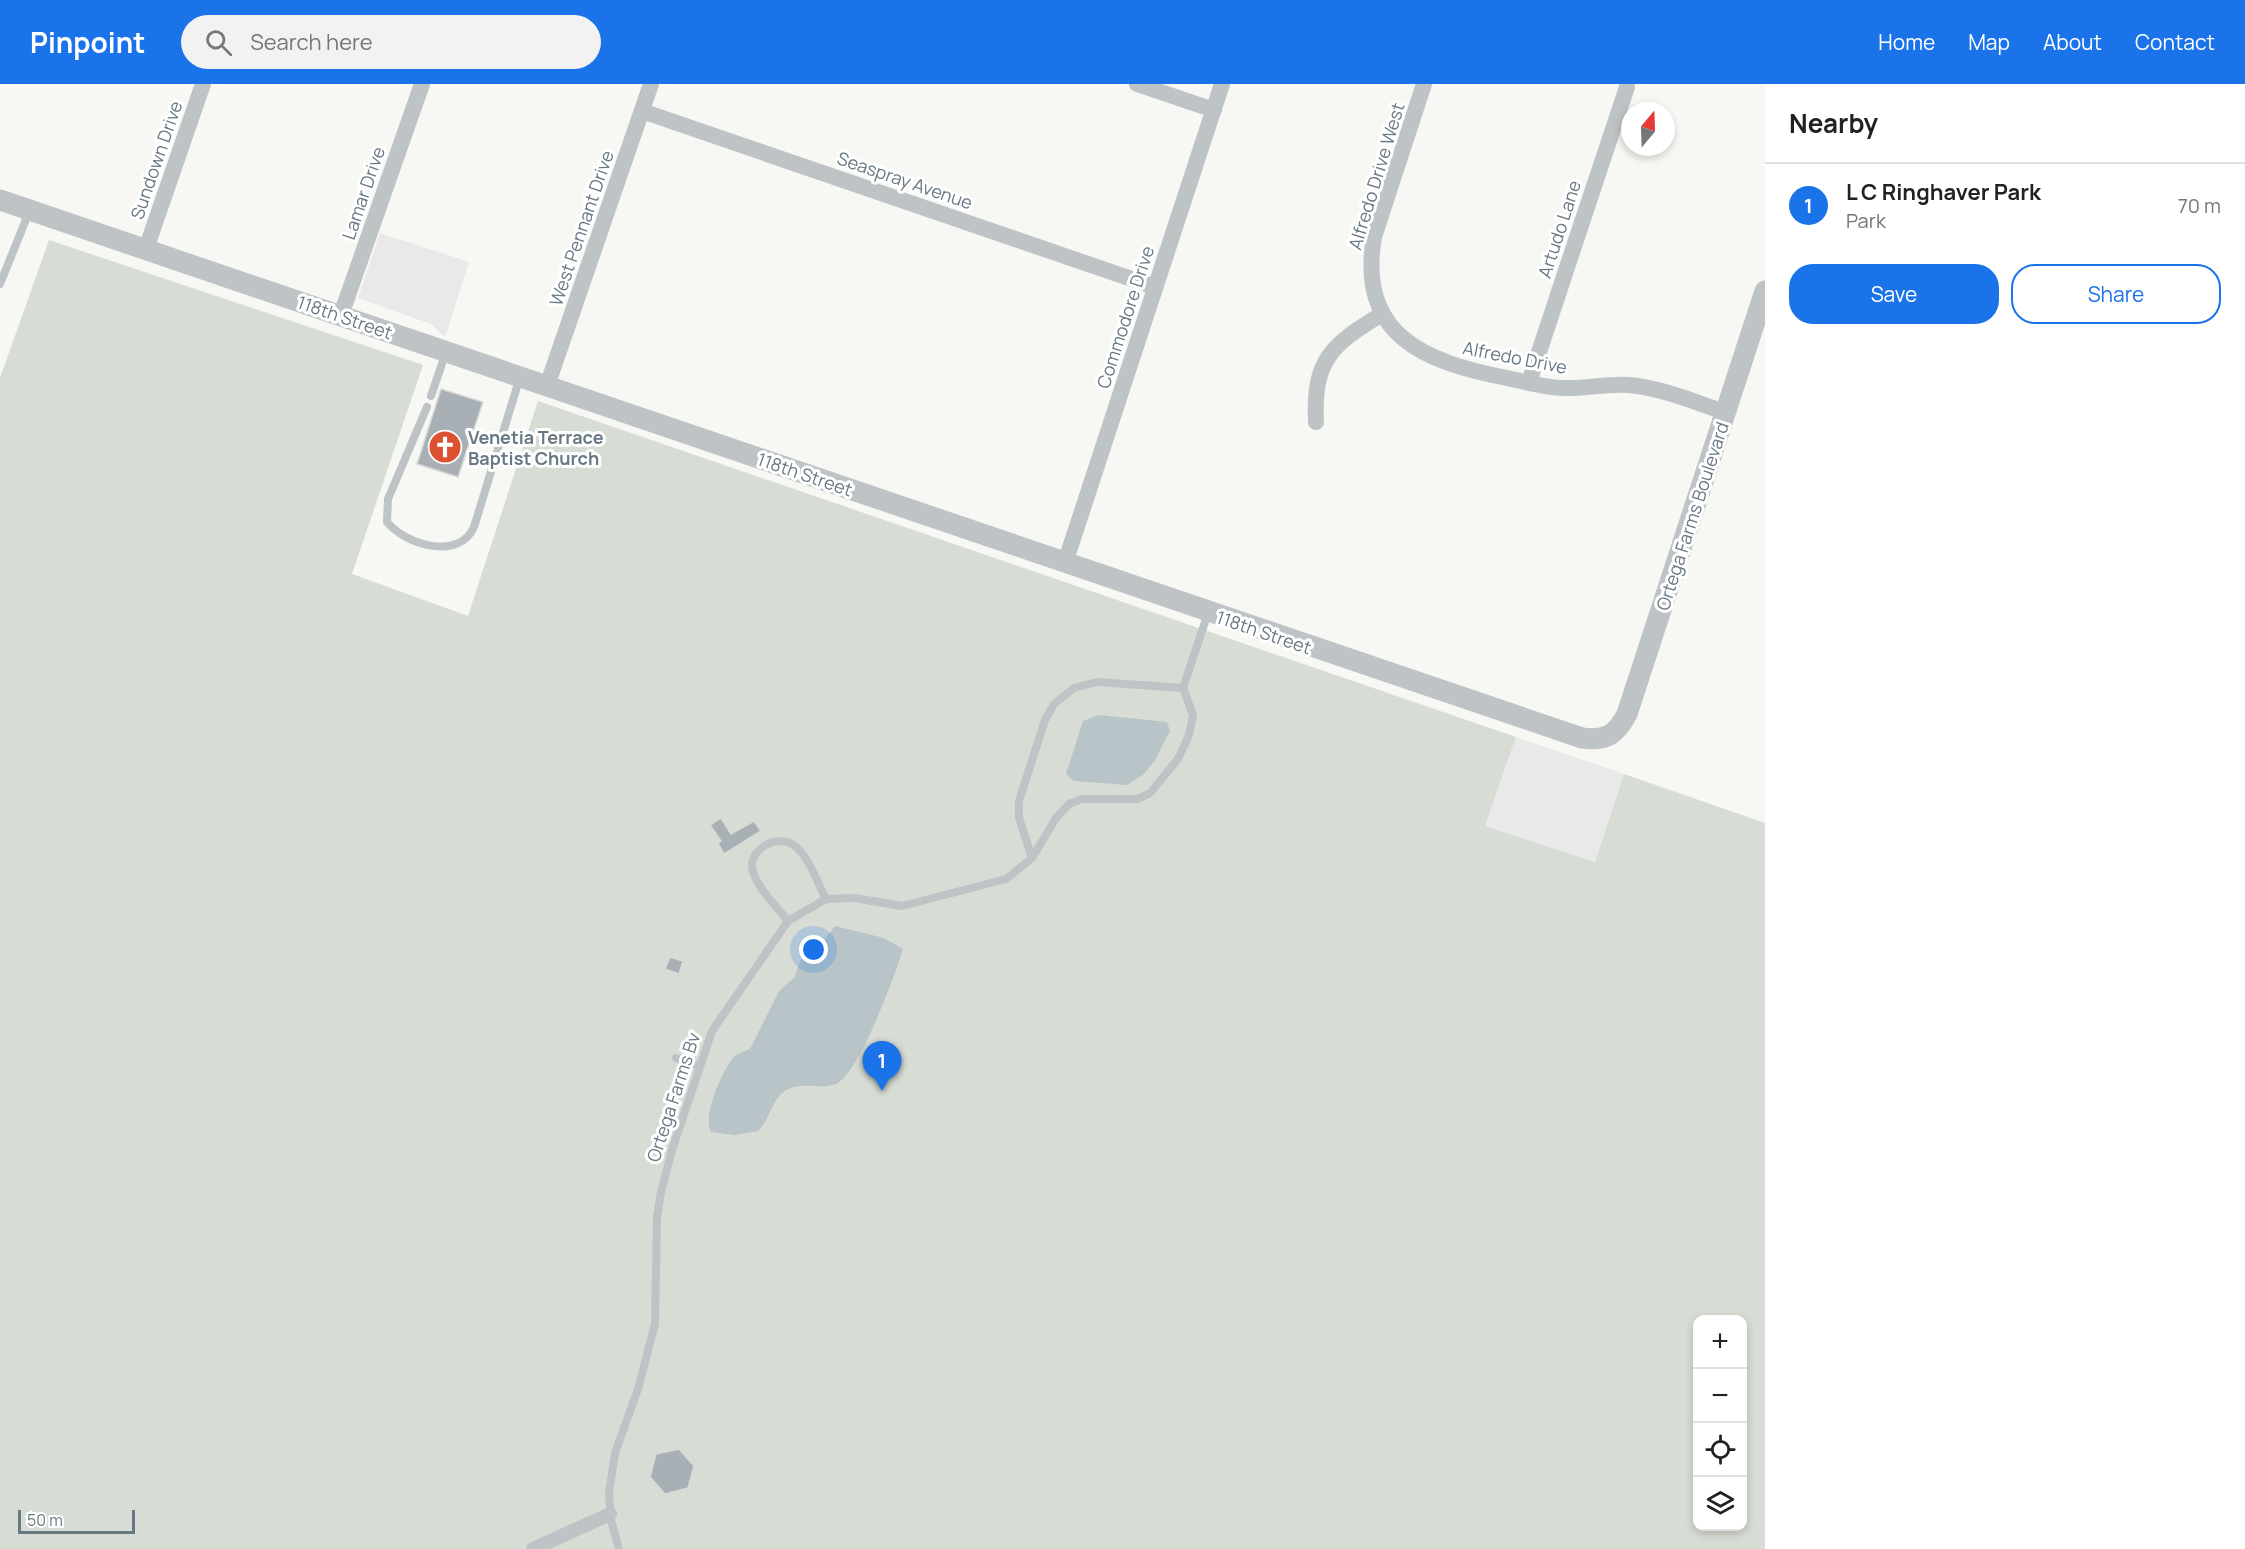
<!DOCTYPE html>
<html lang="en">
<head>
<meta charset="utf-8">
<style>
	:root { --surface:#fff; --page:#f2f2f2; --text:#222; --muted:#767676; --line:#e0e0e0; --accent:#1a73e8 }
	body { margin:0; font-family:Manrope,sans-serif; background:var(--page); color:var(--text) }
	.controls { position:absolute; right:18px; bottom:18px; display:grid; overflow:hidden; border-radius:12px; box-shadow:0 3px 9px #0003 }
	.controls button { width:54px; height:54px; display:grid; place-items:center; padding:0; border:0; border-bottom:2px solid var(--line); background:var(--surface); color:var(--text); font:30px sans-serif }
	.compass { position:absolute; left:1621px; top:18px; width:54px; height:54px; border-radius:50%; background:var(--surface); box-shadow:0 3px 9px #0003; rotate:19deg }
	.scale { position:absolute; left:18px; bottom:15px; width:117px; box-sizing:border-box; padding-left:6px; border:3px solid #687984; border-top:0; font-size:16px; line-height:21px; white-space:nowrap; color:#687984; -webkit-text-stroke:4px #fff; paint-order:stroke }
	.you { position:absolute; left:814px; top:866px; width:21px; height:21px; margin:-15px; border:4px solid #fff; border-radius:50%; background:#1a73e8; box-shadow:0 0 0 9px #1a73e833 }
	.badge { display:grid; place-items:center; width:39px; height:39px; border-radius:50%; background:var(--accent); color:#fff; font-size:20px; font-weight:700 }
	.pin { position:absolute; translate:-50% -50px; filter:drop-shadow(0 2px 3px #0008) }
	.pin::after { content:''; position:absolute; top:32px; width:21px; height:18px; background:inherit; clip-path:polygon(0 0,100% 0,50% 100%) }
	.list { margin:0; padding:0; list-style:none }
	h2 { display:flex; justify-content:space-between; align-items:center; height:78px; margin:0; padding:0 24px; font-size:26px }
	h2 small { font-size:20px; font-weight:400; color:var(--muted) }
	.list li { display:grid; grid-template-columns:39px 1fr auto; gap:18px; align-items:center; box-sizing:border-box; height:84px; padding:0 24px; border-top:2px solid var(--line) }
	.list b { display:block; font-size:22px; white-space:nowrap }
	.list p { margin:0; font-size:20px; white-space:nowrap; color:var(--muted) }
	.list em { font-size:20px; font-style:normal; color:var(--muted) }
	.actions { display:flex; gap:12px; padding:18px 24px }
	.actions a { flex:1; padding:14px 0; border:2px solid var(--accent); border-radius:24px; text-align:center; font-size:21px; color:var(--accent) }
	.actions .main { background:var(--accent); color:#fff }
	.icon { flex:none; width:33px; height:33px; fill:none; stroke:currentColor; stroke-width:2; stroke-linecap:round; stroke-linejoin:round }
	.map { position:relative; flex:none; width:1765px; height:1465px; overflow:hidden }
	header { display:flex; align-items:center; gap:36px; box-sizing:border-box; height:84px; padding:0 30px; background:var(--accent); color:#fff }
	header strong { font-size:28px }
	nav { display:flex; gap:33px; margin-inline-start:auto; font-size:21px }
	.search { width:420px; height:54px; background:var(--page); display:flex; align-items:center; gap:15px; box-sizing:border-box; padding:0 21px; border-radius:33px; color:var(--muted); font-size:22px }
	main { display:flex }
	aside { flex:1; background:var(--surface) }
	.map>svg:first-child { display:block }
	.built { fill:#e8e9e8 }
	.green { fill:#d7dcd4; fill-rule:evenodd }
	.water { fill:#b8c4c8 }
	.building { fill:#a8b0b5; stroke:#d9d9d7; stroke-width:1.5 }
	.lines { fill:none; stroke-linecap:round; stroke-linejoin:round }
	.service { stroke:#bec3c6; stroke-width:8 }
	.pedestrian { stroke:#bec3c6; stroke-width:14 }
	.minor { stroke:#bec3c6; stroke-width:16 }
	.tertiary { stroke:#bec3c6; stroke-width:21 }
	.labels { text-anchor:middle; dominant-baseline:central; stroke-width:6; stroke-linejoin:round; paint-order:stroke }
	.street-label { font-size:18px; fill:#687984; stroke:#fff }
	.poi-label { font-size:18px; font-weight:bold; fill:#687984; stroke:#fff; text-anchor:start }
</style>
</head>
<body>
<header>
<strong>Pinpoint</strong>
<div class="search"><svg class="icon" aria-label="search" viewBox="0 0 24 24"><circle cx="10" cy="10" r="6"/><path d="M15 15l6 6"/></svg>Search here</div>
<nav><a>Home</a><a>Map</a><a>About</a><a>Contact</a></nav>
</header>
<main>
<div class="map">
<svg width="1765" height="1465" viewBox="0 0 1765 1465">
	<rect width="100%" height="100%" fill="#f7f7f4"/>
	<g class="built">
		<polygon points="380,149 469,178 445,253 431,240 358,214"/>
		<polygon points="1516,653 1624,690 1595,778 1485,742"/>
	</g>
	<path class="green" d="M49 156 423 281 352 490 468 532 538 317 1516 653 1485 742 1595 778 1624 690 1765 739V1465H0V294ZM1698 1236H1742V1442H1698Z"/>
	<g class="water">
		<polygon points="1099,631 1167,638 1170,647 1155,676 1144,690 1127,701 1074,697 1066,690 1083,637"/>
		<path d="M835 842 884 854 903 865C895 891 859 990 836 1000 820 1006 801 997 786 1006 771 1016 770 1036 758 1047L735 1051 711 1048C702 1033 722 987 733 974 738 969 744 968 750 965L779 907 794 894 804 867 822 859Z"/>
	</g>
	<g class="building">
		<polygon points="441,305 483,318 458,393 417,380"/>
		<polygon points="721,734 731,750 754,737 761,747 724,770 718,759 721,757 710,741"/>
		<polygon points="670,873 683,877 679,890 665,885"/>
		<polygon points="679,1365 694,1382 688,1404 665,1410 650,1393 656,1370"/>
	</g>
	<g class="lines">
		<g class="service">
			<polyline points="0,200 29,128"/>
			<polyline points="431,312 446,268"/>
			<path d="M427 323 388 415 387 438C406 461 459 477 474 443L520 293"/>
			<polyline points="1032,774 1019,734 1019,717 1045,636 1054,620 1074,604 1097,598 1183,604"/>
			<path d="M788 837C777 823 759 806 753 788 746 765 779 748 796 763 810 775 817 798 826 815"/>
			<polyline points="676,974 700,982"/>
			<polyline points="619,1465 611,1436 609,1409 615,1369 638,1305 655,1240 657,1133 661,1108 672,1066 712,947 788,837 826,815 854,814 902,822 1006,795 1032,774 1056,734 1069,720 1082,715 1138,715 1150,709 1178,675 1189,651 1193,631 1183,604 1208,529"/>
		</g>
		<polyline class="pedestrian" points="533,1465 610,1430"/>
		<g class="minor">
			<polyline points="1137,0 1214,26"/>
			<path d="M1424 0 1374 153C1357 251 1424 278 1507 294 1526 298 1546 304 1565 304 1586 305 1608 299 1629 301 1662 304 1694 318 1725 328"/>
			<polyline points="642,27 1155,203"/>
			<polyline points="146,165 203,0"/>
			<polyline points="341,231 422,0"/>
			<polyline points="1529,298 1627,3"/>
			<polyline points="547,302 651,0"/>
			<path d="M1316 338C1313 276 1331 261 1382 230"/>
			<polyline points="1065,479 1222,0"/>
		</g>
		<path class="tertiary" d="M0 116 1582 654C1606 657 1616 651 1627 630L1765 207"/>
	</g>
	<defs>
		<symbol id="church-disc" viewBox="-11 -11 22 22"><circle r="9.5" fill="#db5131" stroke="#fff"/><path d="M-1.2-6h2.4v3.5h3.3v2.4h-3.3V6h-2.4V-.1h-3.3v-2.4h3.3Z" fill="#fff"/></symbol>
	</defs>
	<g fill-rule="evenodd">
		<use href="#church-disc" x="426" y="344" width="38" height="38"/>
	</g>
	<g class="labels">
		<g class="street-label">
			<text transform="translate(156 76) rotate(-71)">Sundown Drive</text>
			<text transform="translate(1376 92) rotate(-73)">Alfredo Drive West</text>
			<text transform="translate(905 96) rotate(19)">Seaspray Avenue</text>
			<text transform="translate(363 109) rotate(-71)">Lamar Drive</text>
			<text transform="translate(581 144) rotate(-71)">West Pennant Drive</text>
			<text transform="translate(1559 145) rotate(-72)">Artudo Lane</text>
			<text transform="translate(345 233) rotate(19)">118th Street</text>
			<text transform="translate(1125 233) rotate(-72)">Commodore Drive</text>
			<text transform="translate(1515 273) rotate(11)">Alfredo Drive</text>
			<text transform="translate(805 390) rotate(19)">118th Street</text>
			<text transform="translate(1692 432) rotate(-72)">Ortega Farms Boulevard</text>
			<text transform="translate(1264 548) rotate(19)">118th Street</text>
			<text transform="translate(673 1013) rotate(-72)">Ortega Farms Bv</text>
		</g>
		<g class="poi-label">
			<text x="468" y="353">Venetia Terrace<tspan x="468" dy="21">Baptist Church</tspan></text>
		</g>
	</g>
</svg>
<div class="controls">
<button>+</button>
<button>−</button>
<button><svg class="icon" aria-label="locate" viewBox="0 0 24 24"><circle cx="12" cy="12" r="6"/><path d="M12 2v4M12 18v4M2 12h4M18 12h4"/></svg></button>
<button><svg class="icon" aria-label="layers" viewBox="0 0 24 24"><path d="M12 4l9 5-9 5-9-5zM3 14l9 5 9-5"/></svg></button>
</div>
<svg class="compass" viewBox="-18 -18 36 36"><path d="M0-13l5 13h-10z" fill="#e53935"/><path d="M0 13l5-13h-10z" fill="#767676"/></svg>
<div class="scale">50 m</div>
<div class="you"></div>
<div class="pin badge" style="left:882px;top:1007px">1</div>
</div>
<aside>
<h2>Nearby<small></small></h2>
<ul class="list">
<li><span class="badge">1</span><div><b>L C Ringhaver Park</b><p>Park</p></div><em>70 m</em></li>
</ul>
<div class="actions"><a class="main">Save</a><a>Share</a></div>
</aside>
</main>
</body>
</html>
